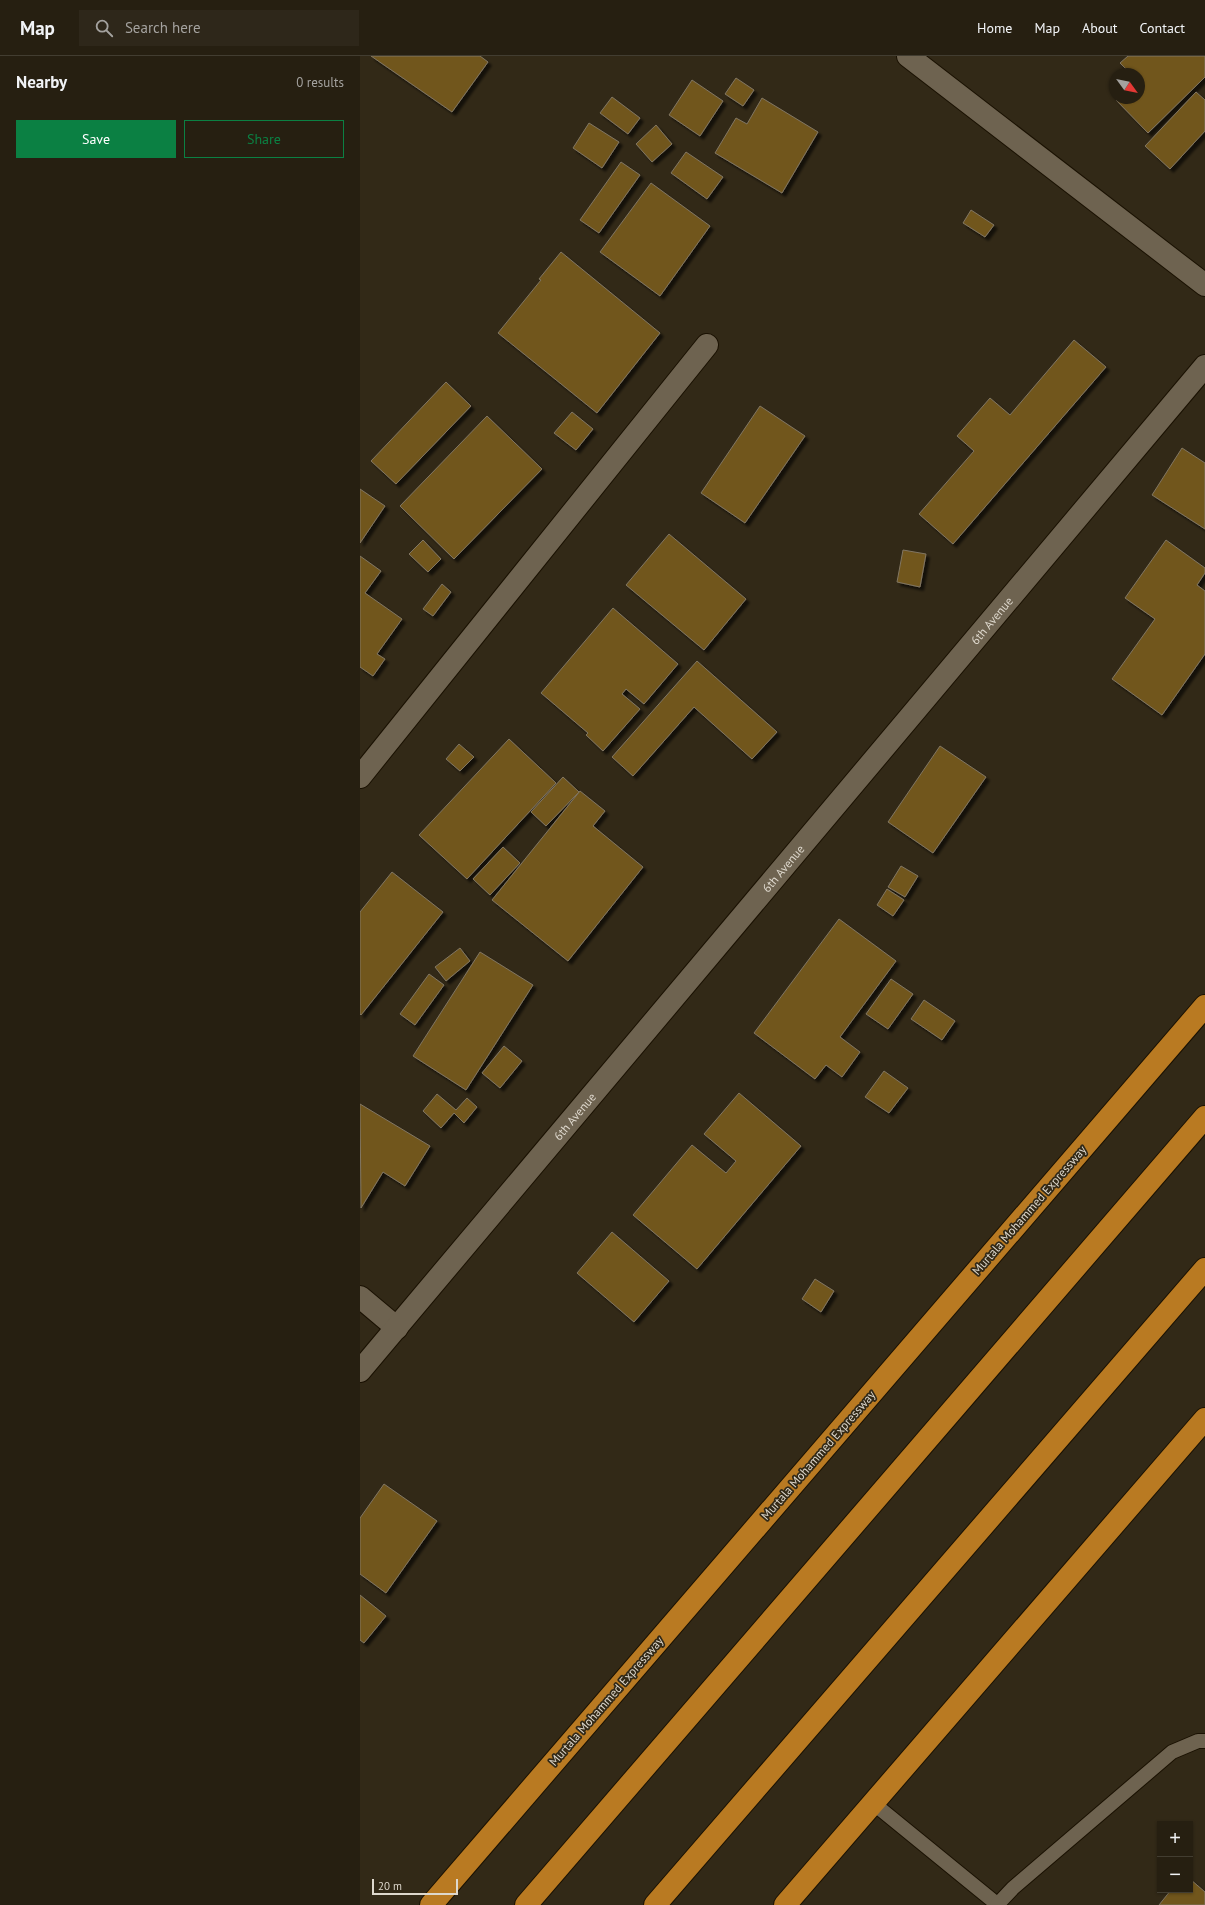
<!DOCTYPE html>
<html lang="en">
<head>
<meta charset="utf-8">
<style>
	:root { --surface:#261f11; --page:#2e271a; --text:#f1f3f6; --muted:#a4a29f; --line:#423d31; --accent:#0b8043 }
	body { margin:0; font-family:"PT Sans",sans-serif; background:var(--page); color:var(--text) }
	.controls { position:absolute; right:12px; bottom:12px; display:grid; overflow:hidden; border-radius:0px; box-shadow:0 1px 3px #0004 }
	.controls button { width:36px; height:36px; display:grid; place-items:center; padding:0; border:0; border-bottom:1px solid var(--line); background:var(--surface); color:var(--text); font:20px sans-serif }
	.compass { position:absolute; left:749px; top:12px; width:36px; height:36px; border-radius:50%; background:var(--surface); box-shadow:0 1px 3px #0004; rotate:123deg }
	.scale { position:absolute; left:12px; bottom:10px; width:86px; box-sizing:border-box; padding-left:4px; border:2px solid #ded8cd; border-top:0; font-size:11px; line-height:14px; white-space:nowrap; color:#ded8cd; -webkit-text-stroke:3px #322917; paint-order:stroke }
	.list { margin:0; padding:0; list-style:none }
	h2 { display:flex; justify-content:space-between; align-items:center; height:52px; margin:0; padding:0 16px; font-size:17px }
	h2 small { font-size:13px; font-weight:400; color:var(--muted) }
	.actions { display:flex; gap:8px; padding:12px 16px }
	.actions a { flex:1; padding:9px 0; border:1px solid var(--accent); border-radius:0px; text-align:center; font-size:14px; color:var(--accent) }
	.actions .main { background:var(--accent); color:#fff }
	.icon { flex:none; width:22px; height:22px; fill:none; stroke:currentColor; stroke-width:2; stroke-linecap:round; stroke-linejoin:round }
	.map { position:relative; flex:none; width:845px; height:1849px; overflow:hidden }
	header { display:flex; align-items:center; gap:24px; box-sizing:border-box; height:56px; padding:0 20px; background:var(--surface); border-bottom:1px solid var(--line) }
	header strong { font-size:19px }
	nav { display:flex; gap:22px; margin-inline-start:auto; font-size:14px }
	.search { width:280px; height:36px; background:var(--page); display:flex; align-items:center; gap:10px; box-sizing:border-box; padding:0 14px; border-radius:0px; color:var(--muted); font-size:15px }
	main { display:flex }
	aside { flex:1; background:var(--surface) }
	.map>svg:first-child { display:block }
	.building { fill:#71561e; stroke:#817662; filter:url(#shadow) }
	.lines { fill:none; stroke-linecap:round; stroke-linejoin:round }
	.lane-casing { stroke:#1a1102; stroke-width:16 }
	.street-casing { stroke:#1a1102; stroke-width:24 }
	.secondary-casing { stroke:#1a1102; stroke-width:24 }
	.highway-casing { stroke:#1a1102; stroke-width:24 }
	.lane { stroke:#6e6350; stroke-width:14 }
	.street { stroke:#6e6350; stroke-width:22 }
	.secondary { stroke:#6e6350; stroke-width:22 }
	.highway { stroke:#b97a22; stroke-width:22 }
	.labels { text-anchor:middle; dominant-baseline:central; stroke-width:3.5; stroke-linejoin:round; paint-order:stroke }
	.street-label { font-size:12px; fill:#ded8cd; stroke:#322917 }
</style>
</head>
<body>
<header>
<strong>Map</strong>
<div class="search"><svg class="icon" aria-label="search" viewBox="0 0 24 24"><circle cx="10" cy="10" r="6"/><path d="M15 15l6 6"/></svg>Search here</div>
<nav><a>Home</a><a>Map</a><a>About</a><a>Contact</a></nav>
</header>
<main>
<aside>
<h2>Nearby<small>0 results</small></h2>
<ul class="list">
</ul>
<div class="actions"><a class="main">Save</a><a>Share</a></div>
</aside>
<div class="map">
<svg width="845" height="1849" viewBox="0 0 845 1849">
	<defs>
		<filter id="shadow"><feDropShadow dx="3.5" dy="3.5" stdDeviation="1" flood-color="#0009"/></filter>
	</defs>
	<rect width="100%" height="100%" fill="#322917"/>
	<g class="building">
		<polygon points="11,0 120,0 128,6 92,56"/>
		<polygon points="768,0 845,0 845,21 788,77 756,44 758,42 779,42 779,18 771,18 760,7"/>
		<polygon points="376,22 394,34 383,50 365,38"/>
		<polygon points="332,24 363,45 340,80 309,59"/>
		<polygon points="836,36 845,44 845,75 810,113 785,90"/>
		<polygon points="252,41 280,62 268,78 240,57"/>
		<polygon points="402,42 458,76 422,137 355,97 376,62 387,68"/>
		<polygon points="229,67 259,86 242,112 213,92"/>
		<polygon points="296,69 312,88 292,106 276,88"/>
		<polygon points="326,96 363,121 347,143 311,117"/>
		<polygon points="261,106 280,119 239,177 220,164"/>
		<polygon points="291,127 350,170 300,240 240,196"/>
		<polygon points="611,154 634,169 625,181 603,167"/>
		<polygon points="201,196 300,277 237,357 138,277 181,224 179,223"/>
		<polygon points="714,284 746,311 593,488 559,458 614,395 597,380 630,342 650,359"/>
		<polygon points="86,326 111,350 36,428 11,405"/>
		<polygon points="400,350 445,380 385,467 341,437"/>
		<polygon points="212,356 233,373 216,394 194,377"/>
		<polygon points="127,360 182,413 94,503 40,450"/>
		<polygon points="822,392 845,407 845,473 792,439"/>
		<polygon points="0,433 25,450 0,487"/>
		<polygon points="309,478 386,543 344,594 266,529"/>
		<polygon points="63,484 81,503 68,516 49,498"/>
		<polygon points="806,484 845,512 845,517 837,529 845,535 845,598 802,659 752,623 795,563 765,542"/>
		<polygon points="543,494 566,498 560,531 537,526"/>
		<polygon points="0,500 21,515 5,537 42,563 17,598 25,603 13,620 0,611"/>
		<polygon points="82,528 91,536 73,560 63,553"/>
		<polygon points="253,552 318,608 284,648 266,633 262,638 280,653 243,695 226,679 228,677 181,637"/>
		<polygon points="337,605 417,676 392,703 334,651 273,720 252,701"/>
		<polygon points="149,683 196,727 107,823 59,779"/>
		<polygon points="99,688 114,701 100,715 86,703"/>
		<polygon points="580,690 626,721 573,797 528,766"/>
		<polygon points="203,721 219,736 186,770 171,756"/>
		<polygon points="220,735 245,755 233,770 283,811 208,905 132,844"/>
		<polygon points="143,791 160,807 130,839 113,823"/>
		<polygon points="541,810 558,820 545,841 528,831"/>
		<polygon points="32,816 83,856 1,959 0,958 0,856"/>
		<polygon points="527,833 544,844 533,860 517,849"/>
		<polygon points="479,863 536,905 480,981 500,996 482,1021 466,1009 455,1023 394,977"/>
		<polygon points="100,892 110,905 86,925 75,911"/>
		<polygon points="120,896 173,929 106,1034 53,1000"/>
		<polygon points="69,918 84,929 55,969 40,958"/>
		<polygon points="531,923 553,938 528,973 506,958"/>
		<polygon points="564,944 595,965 582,984 551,963"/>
		<polygon points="144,990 162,1005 140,1032 122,1017"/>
		<polygon points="524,1015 548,1032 529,1057 505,1041"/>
		<polygon points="379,1037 441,1090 337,1213 273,1159 332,1089 366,1117 376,1105 344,1078"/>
		<polygon points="77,1038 96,1054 107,1042 117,1051 104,1067 94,1057 81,1072 63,1055"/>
		<polygon points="0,1048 70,1090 45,1130 23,1116 1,1152"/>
		<polygon points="252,1176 309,1225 274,1266 217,1217"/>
		<polygon points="455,1223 474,1235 461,1256 442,1243"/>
		<polygon points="24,1428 77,1465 26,1537 0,1518 0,1462"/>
		<polygon points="0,1539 26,1560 4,1587 0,1584"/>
		<polygon points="830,1823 845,1836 845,1849 799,1849 811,1834 830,1834"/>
	</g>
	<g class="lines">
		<defs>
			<g id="lane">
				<polyline points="513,1747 638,1849"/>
				<polyline points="637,1849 653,1832 812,1696 838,1685 845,1685"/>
			</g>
			<g id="street">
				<polyline points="548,0 845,229"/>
				<polyline points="0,721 347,289"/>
				<polyline points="0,1241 37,1272"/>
			</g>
			<g id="secondary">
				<path id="s1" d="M0 1315 845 310"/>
			</g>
			<g id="highway">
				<polyline points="71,1849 845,950"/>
				<polyline points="166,1849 845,1061"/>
				<polyline points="295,1849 845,1213"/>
				<polyline points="425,1849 845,1363"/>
			</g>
		</defs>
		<use href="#lane" class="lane-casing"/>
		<use href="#street" class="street-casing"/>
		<use href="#secondary" class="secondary-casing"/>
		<use href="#highway" class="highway-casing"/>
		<use href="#lane" class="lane"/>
		<use href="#street" class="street"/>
		<use href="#secondary" class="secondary"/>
		<use href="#highway" class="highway"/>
	</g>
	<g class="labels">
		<g class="street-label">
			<text stroke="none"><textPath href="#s1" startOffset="981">6th Avenue</textPath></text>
			<text stroke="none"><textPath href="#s1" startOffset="657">6th Avenue</textPath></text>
			<text stroke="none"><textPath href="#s1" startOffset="333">6th Avenue</textPath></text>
			<text transform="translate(669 1154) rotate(-49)">Murtala Mohammed Expressway</text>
			<text transform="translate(458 1399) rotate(-49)">Murtala Mohammed Expressway</text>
			<text transform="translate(246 1645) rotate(-49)">Murtala Mohammed Expressway</text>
		</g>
	</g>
</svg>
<div class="controls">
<button>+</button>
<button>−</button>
</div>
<svg class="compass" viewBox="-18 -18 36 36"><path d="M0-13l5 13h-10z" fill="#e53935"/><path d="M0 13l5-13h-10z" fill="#a4a29f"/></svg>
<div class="scale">20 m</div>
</div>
</main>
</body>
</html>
